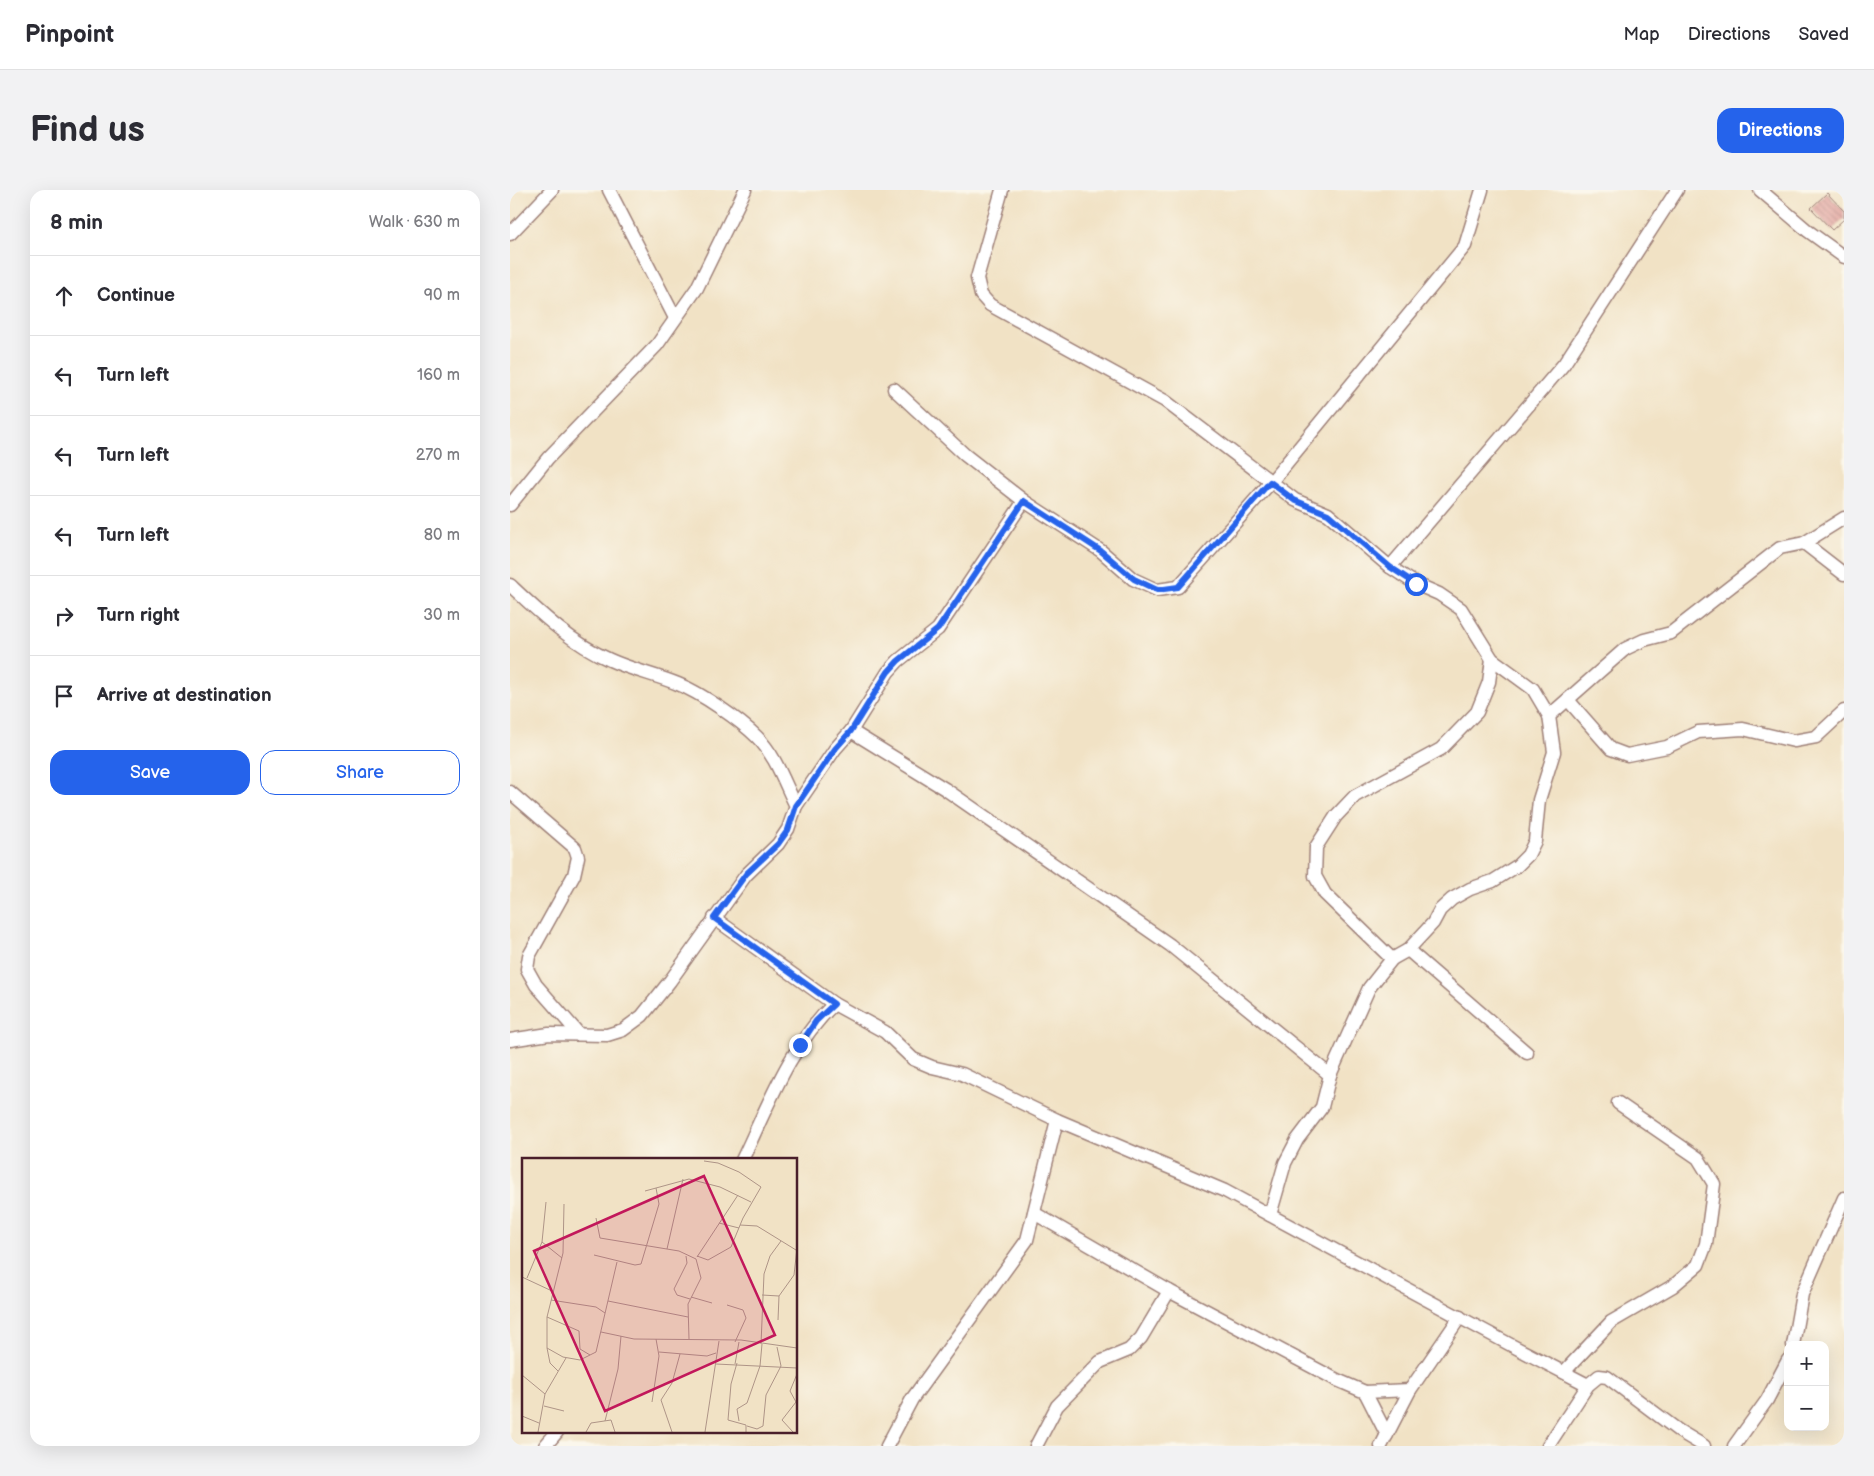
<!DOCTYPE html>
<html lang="en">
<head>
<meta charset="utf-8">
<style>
	:root { --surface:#fff; --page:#f2f2f3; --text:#2b2b33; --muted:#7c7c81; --line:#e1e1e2; --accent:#2563eb }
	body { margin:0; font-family:"Balsamiq Sans",sans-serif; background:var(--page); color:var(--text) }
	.controls { position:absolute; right:15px; bottom:15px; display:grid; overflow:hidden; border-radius:10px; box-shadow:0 5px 20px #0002 }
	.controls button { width:45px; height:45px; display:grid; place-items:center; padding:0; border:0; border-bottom:1px solid var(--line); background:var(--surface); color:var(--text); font:25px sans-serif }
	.stop { position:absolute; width:15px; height:15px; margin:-11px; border:4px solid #2563eb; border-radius:50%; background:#fff }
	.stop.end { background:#2563eb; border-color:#fff; box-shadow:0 1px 5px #0008 }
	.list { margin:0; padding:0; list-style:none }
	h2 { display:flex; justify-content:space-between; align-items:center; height:65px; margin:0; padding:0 20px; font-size:21px }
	h2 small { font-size:16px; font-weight:400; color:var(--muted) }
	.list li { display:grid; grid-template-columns:32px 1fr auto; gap:15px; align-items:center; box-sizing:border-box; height:80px; padding:0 20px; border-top:1px solid var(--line) }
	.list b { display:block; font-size:19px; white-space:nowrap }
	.list em { font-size:16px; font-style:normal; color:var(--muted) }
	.actions { display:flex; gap:10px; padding:15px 20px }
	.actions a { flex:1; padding:11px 0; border:1px solid var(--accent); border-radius:15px; text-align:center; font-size:18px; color:var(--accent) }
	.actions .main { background:var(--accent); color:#fff }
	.icon { flex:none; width:28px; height:28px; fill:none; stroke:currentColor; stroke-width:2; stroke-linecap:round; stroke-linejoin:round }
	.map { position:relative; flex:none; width:1334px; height:1256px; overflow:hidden; border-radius:15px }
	header { display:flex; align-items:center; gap:30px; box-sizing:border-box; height:70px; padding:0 25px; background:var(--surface); border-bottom:1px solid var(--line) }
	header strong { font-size:24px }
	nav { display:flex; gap:28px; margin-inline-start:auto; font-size:18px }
	.intro { display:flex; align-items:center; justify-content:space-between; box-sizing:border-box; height:120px; padding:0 30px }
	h1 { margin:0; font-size:35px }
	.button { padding:12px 22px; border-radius:15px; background:var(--accent); color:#fff; font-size:18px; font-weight:700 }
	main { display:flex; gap:30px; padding:0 30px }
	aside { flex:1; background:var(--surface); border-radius:15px; box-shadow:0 5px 20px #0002 }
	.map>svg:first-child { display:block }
	.building { fill:url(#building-back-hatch) }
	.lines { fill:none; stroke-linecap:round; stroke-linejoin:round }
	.minor-casing { stroke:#9e8078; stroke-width:15 }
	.minor { stroke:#fff; stroke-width:12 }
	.route { stroke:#2563eb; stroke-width:6 }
	.inset-road { fill:none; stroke:#ae9487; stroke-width:1 }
	.view { fill:#c2185b; fill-opacity:0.15; stroke:#c2185b; stroke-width:2.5 }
	.inset-edge { fill:none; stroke:#4a1f2b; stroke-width:2.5 }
</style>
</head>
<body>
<header>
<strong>Pinpoint</strong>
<nav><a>Map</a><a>Directions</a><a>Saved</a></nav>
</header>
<div class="intro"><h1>Find us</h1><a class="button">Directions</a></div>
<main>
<aside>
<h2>8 min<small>Walk · 630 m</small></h2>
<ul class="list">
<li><svg class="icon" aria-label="ahead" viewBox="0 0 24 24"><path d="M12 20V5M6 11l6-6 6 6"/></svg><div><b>Continue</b></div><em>90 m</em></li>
<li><svg class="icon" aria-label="left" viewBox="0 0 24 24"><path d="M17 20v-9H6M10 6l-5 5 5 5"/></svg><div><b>Turn left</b></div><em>160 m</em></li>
<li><svg class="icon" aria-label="left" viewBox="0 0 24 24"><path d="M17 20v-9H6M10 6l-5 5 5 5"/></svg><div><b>Turn left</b></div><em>270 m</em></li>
<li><svg class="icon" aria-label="left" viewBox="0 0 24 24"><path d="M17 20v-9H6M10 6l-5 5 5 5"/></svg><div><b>Turn left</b></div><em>80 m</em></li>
<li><svg class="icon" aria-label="right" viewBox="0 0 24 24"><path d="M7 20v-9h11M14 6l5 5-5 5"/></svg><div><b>Turn right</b></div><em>30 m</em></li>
<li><svg class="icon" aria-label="arrive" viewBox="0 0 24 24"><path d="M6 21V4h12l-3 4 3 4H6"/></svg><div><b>Arrive at destination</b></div></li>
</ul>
<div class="actions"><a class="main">Save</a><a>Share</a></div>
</aside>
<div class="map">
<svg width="1334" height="1256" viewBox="0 0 1334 1256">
	<defs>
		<pattern id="building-back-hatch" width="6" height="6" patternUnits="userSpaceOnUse" patternTransform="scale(1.25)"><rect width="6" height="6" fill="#e2a39d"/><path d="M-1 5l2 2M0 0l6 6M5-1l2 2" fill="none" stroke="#b98480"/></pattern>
	</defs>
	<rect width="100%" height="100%" fill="#fbf7ec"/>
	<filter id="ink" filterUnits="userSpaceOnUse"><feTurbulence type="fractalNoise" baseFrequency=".02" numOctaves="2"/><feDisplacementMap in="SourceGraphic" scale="10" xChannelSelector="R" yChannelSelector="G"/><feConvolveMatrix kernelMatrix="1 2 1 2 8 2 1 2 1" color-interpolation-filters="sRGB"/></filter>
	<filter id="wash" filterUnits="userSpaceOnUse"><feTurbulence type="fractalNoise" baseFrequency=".0096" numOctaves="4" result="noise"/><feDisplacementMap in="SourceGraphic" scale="20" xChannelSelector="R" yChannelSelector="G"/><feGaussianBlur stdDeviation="1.12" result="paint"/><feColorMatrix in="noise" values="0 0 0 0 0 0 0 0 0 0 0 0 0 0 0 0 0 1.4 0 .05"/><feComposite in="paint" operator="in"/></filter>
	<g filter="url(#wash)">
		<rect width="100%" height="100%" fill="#f1e2c5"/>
		<g id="blocks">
			<polygon class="building" points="1317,3 1334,21 1334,29 1322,40 1301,18"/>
		</g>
	</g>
	<g filter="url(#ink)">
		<use href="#blocks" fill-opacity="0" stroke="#9e8078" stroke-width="1"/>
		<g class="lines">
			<defs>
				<g id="minor">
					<polyline points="99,0 165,128"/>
					<polyline points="492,0 467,88 471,105 480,115 655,211 785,310 818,324 880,377 906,394 929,404 951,419 982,469 1023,499 1039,526 1044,562 1029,610 1025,651 1018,665 1007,676 983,691 960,699 942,709 930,720 923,733 898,760 882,769 859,798 820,885 812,917 787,950 775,973 760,1025"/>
					<polyline points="1250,0 1298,41 1334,67"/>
					<polyline points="0,44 42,0"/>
					<polyline points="384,199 455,265 514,311 591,361 623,389 647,400 668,397 761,292 955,56 972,0"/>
					<polyline points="0,315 38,268 147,155 187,98 235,0"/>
					<polyline points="1294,353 1334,384"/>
					<polyline points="880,377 1054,174 1167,0"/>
					<path d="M0 395C31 424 61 453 100 470 122 480 146 485 168 494 191 503 230 530 247 547 266 566 274 592 286 616"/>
					<polyline points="1058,510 1101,559 1117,565 1157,557 1188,542 1233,539 1284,551 1306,547 1334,521"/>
					<polyline points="1039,526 1115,459 1134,450 1161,443 1270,358 1294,353 1334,328"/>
					<polyline points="341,541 435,599 660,755 820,885"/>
					<polyline points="0,602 65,658 68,667 64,685 19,766 17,779 26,795 68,843"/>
					<polyline points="204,728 324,814 375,842 403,869 422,877 452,884 547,930 715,1001 999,1154 1078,1195"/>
					<polyline points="898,760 1017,863"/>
					<polyline points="882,769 815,704 805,686 806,657 826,626 845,606 931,559 967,522 979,492 982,469"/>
					<polyline points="0,850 39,844 97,845 113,840 132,826 160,791 236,685 268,654 278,639 286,616 325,559 341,541 378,482 388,471 428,439 514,311"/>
					<path d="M232 970C258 916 280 855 324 814"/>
					<polyline points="524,1023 659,1101 827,1190 855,1202 900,1200"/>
					<polyline points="1283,1155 1292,1104 1334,1008"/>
					<polyline points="1054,1182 1101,1132 1163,1096 1188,1075 1196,1054 1204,994 1188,968 1108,913"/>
					<polyline points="855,1202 877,1245"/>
					<polyline points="35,1256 47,1242"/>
					<polyline points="377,1256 402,1209 517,1050 547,930"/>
					<polyline points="526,1256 547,1216 590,1172 619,1160 631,1148 659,1101"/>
					<polyline points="871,1256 900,1200 950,1127"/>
					<polyline points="1038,1256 1078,1195 1089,1186 1097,1187 1169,1241 1194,1256"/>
					<polyline points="1224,1256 1257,1210 1278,1170"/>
				</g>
			</defs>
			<use href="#minor" class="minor-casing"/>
			<use href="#minor" class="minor"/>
		</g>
	</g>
	<g class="lines" filter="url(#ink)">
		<polyline class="route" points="290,855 306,831 324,814 204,728 236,684 268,654 278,640 286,616 325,559 341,541 378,482 388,471 428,439 514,311 591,361 624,389 647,400 668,397 760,292 784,310 818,324 880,377 906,394"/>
	</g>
	<g transform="translate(12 968)">
		<rect width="275" height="275" fill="#f1e2c5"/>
		<path class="inset-road" d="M123 33 167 21 198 29 229 44M42 46 41 95 25 159V190L41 199 58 202 74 194 95 104M74 60 78 80 157 93 174 101 179 120 166 146 167 181M197 65 217 70M218 67 235 68 274 92M20 84 40 100M145 91 161 21M72 97 113 107 119 106 137 46 134 30M164 98 165 105 152 131 155 137 168 141M175 98 186 102 209 89 221 60 239 29 217 14 196 5 182 3M175 99 216 37M0 119 30 133M5 120 20 84 24 44M240 137 257 138M169 139 190 145M29 142 74 149 83 155M86 143 166 159M205 147 221 152 224 160 213 184M25 159 57 173 58 191 68 197M256 162 257 138 272 117 275 90M79 174 112 181 219 182 275 190M239 186 242 116 248 98 259 83M25 190 28 205 36 213M137 194 185 198 194 195M215 205 209 226 206 262 224 267V274M194 206 275 210M213 206 217 184M0 217 23 236M130 244 137 198 134 181M274 244 268 233 275 216M22 248 42 253M0 258 17 265M83 263 96 211 99 178M217 263 215 251 225 245 238 208 240 186M225 268 235 271 241 268 244 237 259 208 255 189M16 274 23 236 44 200M64 274 69 265 89 262 93 274M150 274 139 242 150 225 158 196M183 274 197 183M271 274 260 262 274 244"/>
		<path class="view" d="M182 18 253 177 83 253 12 93Z"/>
		<rect width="275" height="275" class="inset-edge"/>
	</g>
</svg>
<div class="controls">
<button>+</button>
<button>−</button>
</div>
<div class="stop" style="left:906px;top:394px"></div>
<div class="stop end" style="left:290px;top:855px"></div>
</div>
</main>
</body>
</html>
